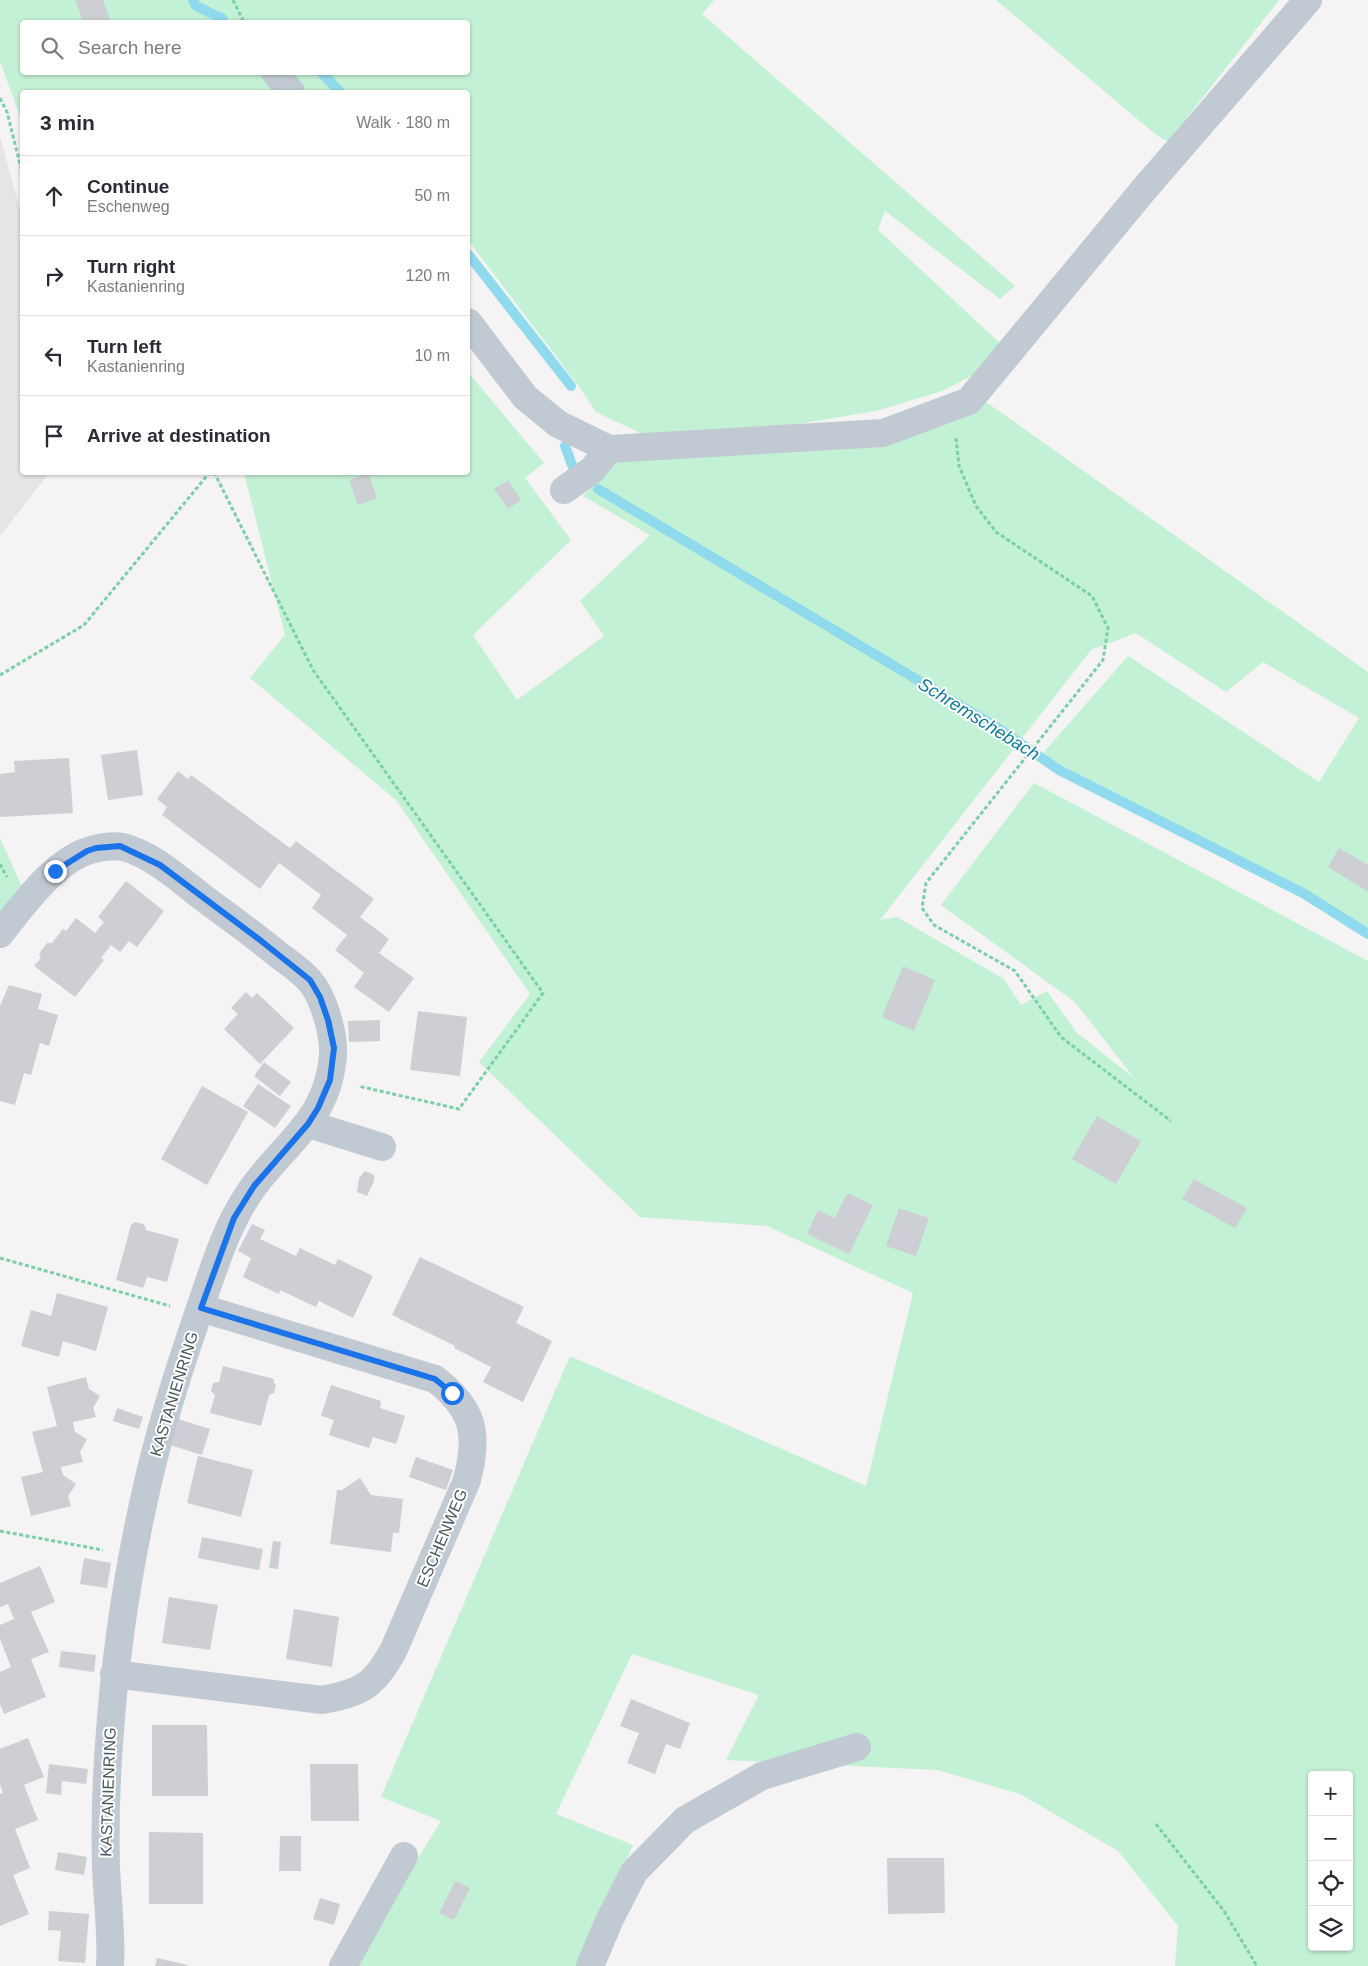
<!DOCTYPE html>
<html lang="en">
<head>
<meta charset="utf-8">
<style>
	:root { --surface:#fff; --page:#f7f7f7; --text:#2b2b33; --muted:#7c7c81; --line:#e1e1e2 }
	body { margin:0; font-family:Arial,sans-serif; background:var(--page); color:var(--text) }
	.controls { position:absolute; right:15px; bottom:15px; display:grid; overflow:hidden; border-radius:5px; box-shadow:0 1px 4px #0004 }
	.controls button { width:45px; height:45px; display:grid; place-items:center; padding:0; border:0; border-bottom:1px solid var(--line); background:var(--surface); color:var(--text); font:25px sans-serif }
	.stop { position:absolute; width:15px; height:15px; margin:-11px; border:4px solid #1a73e8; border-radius:50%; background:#fff }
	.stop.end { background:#1a73e8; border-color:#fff; box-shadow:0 1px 5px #0008 }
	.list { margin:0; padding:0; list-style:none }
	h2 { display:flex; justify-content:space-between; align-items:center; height:65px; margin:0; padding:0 20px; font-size:21px }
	h2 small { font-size:16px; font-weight:400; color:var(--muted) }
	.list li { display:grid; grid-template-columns:32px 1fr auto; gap:15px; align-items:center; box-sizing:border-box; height:80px; padding:0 20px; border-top:1px solid var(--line) }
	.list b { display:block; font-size:19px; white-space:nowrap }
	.list p { margin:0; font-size:16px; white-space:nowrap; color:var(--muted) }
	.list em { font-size:16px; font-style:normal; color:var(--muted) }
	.icon { flex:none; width:28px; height:28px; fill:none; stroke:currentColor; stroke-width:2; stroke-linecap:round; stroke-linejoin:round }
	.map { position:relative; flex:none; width:1368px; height:1966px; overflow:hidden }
	.search { position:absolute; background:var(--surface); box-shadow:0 1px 4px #0004; left:20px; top:20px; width:450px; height:55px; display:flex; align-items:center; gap:12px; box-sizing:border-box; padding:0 18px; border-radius:5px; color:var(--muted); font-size:19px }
	.panel { position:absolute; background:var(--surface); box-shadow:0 1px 4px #0004; left:20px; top:90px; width:450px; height:385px; border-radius:5px }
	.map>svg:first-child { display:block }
	.education { fill:#e6e4e5 }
	.green { fill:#c3f1d5; fill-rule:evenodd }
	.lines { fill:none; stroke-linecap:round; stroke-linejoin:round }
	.stream { stroke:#90daee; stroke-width:10 }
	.building { fill:#cdcfd5 }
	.path { stroke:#7ad0a6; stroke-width:3; stroke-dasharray:4 2.5; stroke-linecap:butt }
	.minor { stroke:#c1cad2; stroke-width:28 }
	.route { stroke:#1a73e8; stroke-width:6 }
	.labels { text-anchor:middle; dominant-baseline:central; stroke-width:4; stroke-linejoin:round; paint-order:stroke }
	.street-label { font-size:16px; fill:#4a5661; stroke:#fff }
	.water-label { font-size:18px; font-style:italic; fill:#0c7c9b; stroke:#fff }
</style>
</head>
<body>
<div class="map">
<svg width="1368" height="1966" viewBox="0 0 1368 1966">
	<rect width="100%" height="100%" fill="#f5f3f3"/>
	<polygon class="education" points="0,137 22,216 22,472 49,473 0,536"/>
	<g class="green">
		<path d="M0 0H714L702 14 1015 286 1000 299 885 211 878 230 1002 345 977 373 942 391 876 411 768 429 642 434 596 412 580 388 468 240V92H22V122L0 61ZM22 22H468V72H22Z"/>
		<polygon points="996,0 1279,0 1168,142 1155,134"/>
		<path d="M468 372 544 463 525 478 571 540 473 635 517 700 604 636 580 601 650 535 583 496 615 462 944 424 986 402 1368 672V934L1303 893 1059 770 1044 752 1128 656 1319 782 1359 718 1263 662 1226 692 1136 633 1091 650 880 920 897 917 1004 979 1021 1005 1047 991 1076 1032 1134 1078 1075 1002 941 905 1034 783 1368 961V1966H1175L1178 1926 1118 1851 1020 1794 937 1770 726 1760 759 1695 632 1654 556 1814 633 1845 582 1966H351L441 1821 381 1797 570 1356 866 1486 913 1293 767 1226 640 1217 479 1062 530 994 396 800 250 678 285 635 244 473 468 472ZM1312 1775H1349V1947H1312Z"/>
		<polygon points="0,838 22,887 0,913"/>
	</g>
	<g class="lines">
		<g class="stream">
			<polyline points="193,0 196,6 223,19"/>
			<polyline points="321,72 340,92"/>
			<polyline points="468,254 571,386"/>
			<polyline points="565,446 572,465"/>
			<polyline points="598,489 998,728 1059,770 1303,893 1368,934"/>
		</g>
	</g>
	<g class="building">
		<polygon points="75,0 103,0 110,20 103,22 83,22"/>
		<polygon points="368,473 377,498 358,505 349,480"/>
		<polygon points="508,480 521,500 508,509 494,489"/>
		<polygon points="137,750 143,795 108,800 101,755"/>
		<polygon points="69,758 73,813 0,817 0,774 15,772 14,761"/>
		<polygon points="178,771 188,779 191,775 290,848 296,841 374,899 360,917 389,939 379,953 414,978 389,1012 354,987 364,973 335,950 347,935 312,908 321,895 279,863 260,889 162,815 167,807 157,799"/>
		<polygon points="1339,848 1368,865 1368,892 1328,867"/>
		<polygon points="126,881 164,911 137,947 129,941 120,952 111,945 101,958 104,960 75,997 34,966 41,958 39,954 47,943 52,943 63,929 66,931 76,918 95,933 104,922 98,917"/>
		<polygon points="903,966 935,980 914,1031 882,1017"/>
		<polygon points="9,985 42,994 38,1009 58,1015 49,1046 40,1043 31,1075 24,1073 15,1105 0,1101 0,1006"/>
		<polygon points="246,992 252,998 257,993 294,1028 260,1064 224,1029 238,1014 231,1008"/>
		<polygon points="418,1011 467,1017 460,1076 410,1070"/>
		<polygon points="380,1020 380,1041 349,1042 348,1021"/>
		<polygon points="264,1062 291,1082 280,1096 254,1076"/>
		<polygon points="258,1084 291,1106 275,1128 243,1106"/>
		<polygon points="202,1086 248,1112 207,1185 161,1159"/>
		<polygon points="1097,1116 1141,1141 1116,1184 1072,1159"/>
		<polygon points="365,1171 374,1175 374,1181 367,1196 357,1192 359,1178"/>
		<polygon points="1194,1179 1247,1208 1235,1228 1182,1199"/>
		<polygon points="847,1193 873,1205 849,1254 807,1234 818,1210 835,1218"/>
		<polygon points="899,1208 929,1218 916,1256 886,1246"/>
		<polygon points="135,1222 144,1224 146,1230 179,1239 167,1282 147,1277 143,1288 116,1280 131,1225"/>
		<polygon points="252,1224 265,1230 260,1239 296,1256 300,1248 335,1265 338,1259 373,1276 353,1318 319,1301 316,1307 280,1290 279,1294 243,1277 251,1258 238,1251"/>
		<polygon points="420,1257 524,1307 516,1323 552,1341 523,1402 483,1382 491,1367 454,1348 455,1346 392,1315"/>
		<polygon points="57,1293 108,1307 96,1351 63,1341 59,1357 21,1346 31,1310 51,1316"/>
		<polygon points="223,1366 274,1379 273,1382 276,1385 274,1393 269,1395 261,1426 210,1413 215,1395 211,1391 213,1383 219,1382"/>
		<polygon points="86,1377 89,1389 100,1396 93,1408 96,1417 73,1422 75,1432 87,1439 80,1452 83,1462 61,1467 63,1475 76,1484 68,1496 71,1506 31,1516 21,1477 43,1472 32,1432 57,1426 47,1387"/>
		<polygon points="331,1385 381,1401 380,1408 405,1416 396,1444 373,1437 369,1448 329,1435 334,1420 321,1416"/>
		<polygon points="117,1408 143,1417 139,1429 113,1421"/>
		<polygon points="178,1419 210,1429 202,1455 170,1445"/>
		<polygon points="198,1456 253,1470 241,1517 187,1503"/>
		<polygon points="416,1457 453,1470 446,1490 409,1477"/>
		<polygon points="360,1478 371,1495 403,1499 399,1533 393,1533 391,1552 330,1544 337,1490 342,1490"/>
		<polygon points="202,1537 263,1549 259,1570 198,1558"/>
		<polygon points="273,1541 281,1542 278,1569 269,1568"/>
		<polygon points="84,1558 111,1563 107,1588 80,1584"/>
		<polygon points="40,1566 55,1602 31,1612 49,1652 31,1659 46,1697 4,1714 0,1704 0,1672 11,1667 0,1639 0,1625 14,1619 8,1604 0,1607 0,1583"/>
		<polygon points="169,1597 218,1605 210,1650 162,1643"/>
		<polygon points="294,1609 339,1617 332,1667 286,1659"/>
		<polygon points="61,1651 96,1655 94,1672 59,1667"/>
		<polygon points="631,1699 690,1723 680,1749 666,1744 655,1774 627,1763 639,1733 620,1726"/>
		<polygon points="152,1725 207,1725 208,1796 152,1796"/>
		<polygon points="28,1738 44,1777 24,1785 38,1820 15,1829 30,1868 13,1875 29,1914 0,1926 0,1794 3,1793 0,1784 0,1749"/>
		<polygon points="49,1764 88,1769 86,1784 62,1781 61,1795 46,1793"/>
		<polygon points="310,1764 358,1764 359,1821 311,1821"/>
		<polygon points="149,1832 203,1833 203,1904 149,1904"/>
		<polygon points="280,1836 301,1836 301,1871 279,1871"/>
		<polygon points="58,1852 87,1857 84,1875 55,1870"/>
		<polygon points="887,1858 944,1858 945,1913 888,1914"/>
		<polygon points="455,1881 470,1888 454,1920 439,1913"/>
		<polygon points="320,1898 340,1904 334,1925 313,1919"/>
		<polygon points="49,1911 89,1914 85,1963 58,1961 61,1931 48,1930"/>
		<polygon points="157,1958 188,1965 188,1966 155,1966"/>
	</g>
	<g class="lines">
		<g class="path">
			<polyline points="233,0 244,22"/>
			<polyline points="0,98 7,112 22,172"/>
			<polyline points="956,438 959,466 976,506 996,532 1092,596 1108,628 1103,660 926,883 922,908 934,925 1015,971 1061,1037 1171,1121"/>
			<polyline points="214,472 313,670 543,993 459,1109 358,1086"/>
			<polyline points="0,675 84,625 210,472"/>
			<polyline points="0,864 7,877"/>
			<polyline points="0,1258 170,1306"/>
			<polyline points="0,1531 103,1550"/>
			<polyline points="1156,1824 1224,1911 1257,1966"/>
		</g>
		<g class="minor">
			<polyline points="275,72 291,92"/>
			<polyline points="468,322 525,397 558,424 609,449 883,433 969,401 1146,187 1308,0"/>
			<polyline points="564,490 592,470 609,449"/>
			<path d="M0 934C23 905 56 858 94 849 103 847 114 845 123 847 151 854 179 879 201 896 226 915 252 933 276 953 286 961 300 970 309 980 323 995 334 1033 333 1054 329 1117 289 1139 254 1186 234 1213 222 1244 211 1276 188 1343 164 1412 148 1482 128 1568 115 1655 109 1744 106 1784 105 1825 106 1866 107 1899 112 1933 110 1966"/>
			<polyline points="308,1124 382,1147"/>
			<path d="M114 1674 322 1700C362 1693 375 1685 394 1649L467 1480C479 1434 474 1409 435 1379L201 1308"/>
			<polyline points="343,1966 404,1856"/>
			<polyline points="590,1966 609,1921 634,1872 685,1820 762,1776 857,1747"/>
		</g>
	</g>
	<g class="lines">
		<polyline class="route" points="55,871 87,851 96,848 120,846 160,865 260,940 310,980 320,997 328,1020 334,1048 330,1080 318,1108 308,1124 254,1186 234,1218 201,1308 435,1379 452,1393"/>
	</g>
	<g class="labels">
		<g class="street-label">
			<text transform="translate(174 1394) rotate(-73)">KASTANIENRING</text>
			<text transform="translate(442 1538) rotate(-67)">ESCHENWEG</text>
			<text transform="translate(108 1792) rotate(-88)">KASTANIENRING</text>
		</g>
		<g class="water-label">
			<text transform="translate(979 719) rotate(32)">Schremschebach</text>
		</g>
	</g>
</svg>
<div class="controls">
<button>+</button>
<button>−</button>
<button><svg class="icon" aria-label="locate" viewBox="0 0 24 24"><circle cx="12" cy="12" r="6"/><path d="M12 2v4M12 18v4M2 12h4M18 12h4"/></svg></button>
<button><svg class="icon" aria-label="layers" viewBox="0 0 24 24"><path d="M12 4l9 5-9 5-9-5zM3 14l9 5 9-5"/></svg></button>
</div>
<div class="stop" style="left:452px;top:1393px"></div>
<div class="stop end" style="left:55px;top:871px"></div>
<div class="search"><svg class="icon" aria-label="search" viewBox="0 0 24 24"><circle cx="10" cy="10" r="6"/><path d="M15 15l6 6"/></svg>Search here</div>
<section class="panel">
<h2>3 min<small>Walk · 180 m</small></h2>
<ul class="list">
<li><svg class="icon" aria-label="ahead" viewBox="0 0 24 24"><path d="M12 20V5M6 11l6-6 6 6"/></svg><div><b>Continue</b><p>Eschenweg</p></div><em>50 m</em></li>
<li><svg class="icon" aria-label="right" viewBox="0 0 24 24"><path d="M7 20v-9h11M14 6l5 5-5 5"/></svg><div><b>Turn right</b><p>Kastanienring</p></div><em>120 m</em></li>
<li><svg class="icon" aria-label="left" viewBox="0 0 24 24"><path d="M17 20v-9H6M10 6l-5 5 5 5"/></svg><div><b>Turn left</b><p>Kastanienring</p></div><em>10 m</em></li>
<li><svg class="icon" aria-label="arrive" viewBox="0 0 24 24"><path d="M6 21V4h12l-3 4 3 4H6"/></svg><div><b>Arrive at destination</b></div></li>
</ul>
</section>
</div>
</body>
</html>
